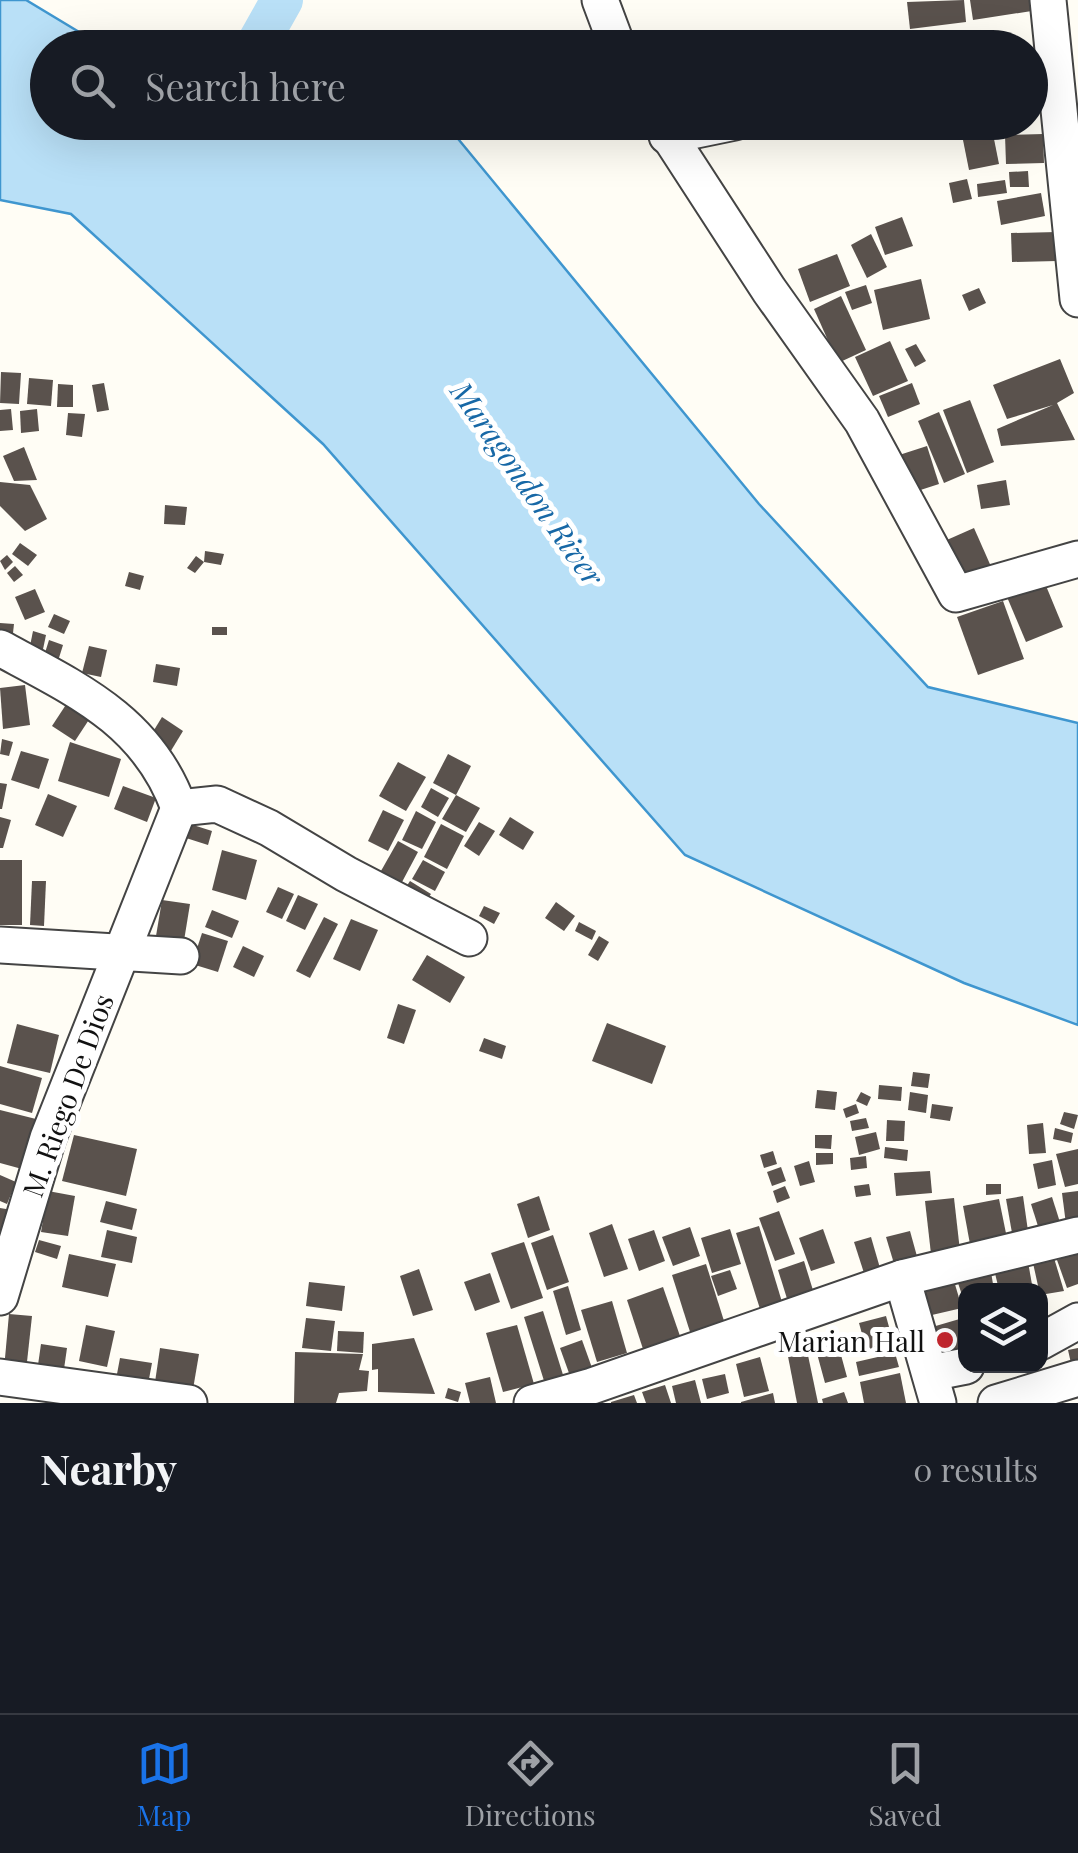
<!DOCTYPE html>
<html lang="en">
<head>
<meta charset="utf-8">
<style>
	:root { --surface:#171b24; --page:#20242c; --text:#f1f3f6; --muted:#9ea1a6; --line:#363941; --accent:#1a73e8 }
	body { margin:0; font-family:"Playfair Display",serif; background:var(--page); color:var(--text) }
	.controls { position:absolute; right:30px; bottom:30px; display:grid; overflow:hidden; border-radius:20px; box-shadow:0 10px 40px #0002 }
	.controls button { width:90px; height:90px; display:grid; place-items:center; padding:0; border:0; border-bottom:2px solid var(--line); background:var(--surface); color:var(--text); font:50px sans-serif }
	.list { margin:0; padding:0; list-style:none }
	h2 { display:flex; justify-content:space-between; align-items:center; height:130px; margin:0; padding:0 40px; font-size:42px }
	h2 small { font-size:32px; font-weight:400; color:var(--muted) }
	.icon { flex:none; width:55px; height:55px; fill:none; stroke:currentColor; stroke-width:2; stroke-linecap:round; stroke-linejoin:round }
	.map { position:relative; flex:none; width:1078px; height:1403px; overflow:hidden }
	.search { position:absolute; background:var(--surface); box-shadow:0 10px 40px #0002; left:30px; right:30px; top:30px; height:110px; display:flex; align-items:center; gap:25px; box-sizing:border-box; padding:0 35px; border-radius:55px; color:var(--muted); font-size:38px }
	.sheet { height:310px; background:var(--surface) }
	nav { display:flex; justify-content:space-around; align-items:center; box-sizing:border-box; height:140px; border-top:2px solid var(--line); background:var(--surface); font-size:28px; color:var(--muted) }
	nav a { display:grid; justify-items:center; gap:5px }
	nav .on { color:var(--accent) }
	.map>svg:first-child { display:block }
	.water { fill:#b9e0f7; stroke:#3f96cf; stroke-width:2.5 }
	.lines { fill:none; stroke-linecap:round; stroke-linejoin:round }
	.river { stroke:#b9e0f7; stroke-width:42 }
	.building { fill:#5a524d }
	.minor-casing { stroke:#444; stroke-width:39 }
	.minor { stroke:#fff; stroke-width:35 }
	.poi-dot { fill:#c4262e; stroke:#fff; stroke-width:4 }
	.labels { text-anchor:middle; dominant-baseline:central; stroke-width:10; stroke-linejoin:round; paint-order:stroke }
	.street-label { font-size:28px; fill:#111; stroke:#fff }
	.poi-label { font-size:28px; fill:#111; stroke:#fff; text-anchor:end }
	.water-label { font-size:30px; font-style:italic; fill:#1768a6; stroke:#fff }
</style>
</head>
<body>
<div class="map">
<svg width="1078" height="1403" viewBox="0 0 1078 1403">
	<rect width="100%" height="100%" fill="#fffdf5"/>
	<polygon class="water" points="0,0 26,0 104,47 48,48 48,122 445,123 759,504 928,687 1078,723 1078,1025 964,983 685,855 323,444 71,214 0,200"/>
	<g class="lines">
		<polyline class="river" points="255,48 282,0"/>
	</g>
	<g class="building">
		<polygon points="964,0 966,22 910,29 907,2"/>
		<polygon points="970,0 1037,0 1038,10 973,20"/>
		<polygon points="1042,67 1043,103 1031,103 1030,68"/>
		<polygon points="992,129 999,164 969,170 962,135"/>
		<polygon points="1043,134 1044,163 1006,164 1005,135"/>
		<polygon points="1028,171 1029,187 1010,187 1009,172"/>
		<polygon points="967,179 972,199 953,203 949,183"/>
		<polygon points="1005,180 1007,193 978,197 977,184"/>
		<polygon points="1041,193 1045,216 1001,225 997,201"/>
		<polygon points="902,217 913,246 885,255 875,227"/>
		<polygon points="1057,232 1057,261 1012,262 1011,233"/>
		<polygon points="871,234 887,267 867,278 851,245"/>
		<polygon points="837,254 850,286 810,302 798,269"/>
		<polygon points="921,279 930,319 883,330 874,290"/>
		<polygon points="866,285 872,303 852,310 845,292"/>
		<polygon points="979,288 986,303 969,311 962,295"/>
		<polygon points="841,296 866,350 838,363 814,309"/>
		<polygon points="890,341 908,381 873,396 855,357"/>
		<polygon points="916,344 926,361 915,367 905,349"/>
		<polygon points="1060,359 1074,393 1057,403 1075,440 1001,446 997,429 1053,405 1007,419 993,385"/>
		<polygon points="1,372 21,373 19,404 0,403"/>
		<polygon points="29,378 53,380 51,406 27,404"/>
		<polygon points="104,383 109,410 97,412 92,385"/>
		<polygon points="912,383 920,404 888,417 879,396"/>
		<polygon points="58,384 73,385 73,407 57,407"/>
		<polygon points="970,400 994,462 967,473 943,410"/>
		<polygon points="11,409 13,430 0,431 0,410"/>
		<polygon points="37,409 39,431 21,433 20,411"/>
		<polygon points="939,412 965,474 944,483 918,421"/>
		<polygon points="68,413 85,414 82,437 66,435"/>
		<polygon points="927,446 939,484 905,495 893,457"/>
		<polygon points="24,447 37,480 14,481 3,456"/>
		<polygon points="1006,480 1010,505 981,509 977,485"/>
		<polygon points="0,482 30,485 47,519 25,531 0,506"/>
		<polygon points="165,505 187,507 185,525 164,524"/>
		<polygon points="974,528 993,571 959,587 940,543"/>
		<polygon points="20,543 37,555 28,566 12,554"/>
		<polygon points="205,551 224,554 221,565 204,562 195,573 187,568 196,556 204,562"/>
		<polygon points="7,555 13,562 5,570 0,561"/>
		<polygon points="15,566 23,575 14,582 7,573"/>
		<polygon points="129,572 144,576 140,590 125,586"/>
		<polygon points="1044,581 1063,627 1026,642 1007,597"/>
		<polygon points="35,589 45,612 25,620 15,597"/>
		<polygon points="1003,601 1024,659 978,675 957,617"/>
		<polygon points="54,614 70,621 64,634 48,627"/>
		<polygon points="0,623 14,624 12,642 0,642"/>
		<rect x="212" y="627" width="15" height="8"/>
		<polygon points="33,631 46,635 42,654 29,651"/>
		<polygon points="49,640 63,645 58,661 44,656"/>
		<polygon points="89,646 107,650 101,677 82,673"/>
		<polygon points="156,664 180,668 177,686 153,682"/>
		<polygon points="25,685 30,725 3,729 0,688"/>
		<polygon points="71,697 94,712 75,741 52,726"/>
		<polygon points="162,717 183,731 169,754 148,740"/>
		<polygon points="2,739 13,742 9,756 0,754"/>
		<polygon points="70,742 121,759 109,797 58,781"/>
		<polygon points="21,751 49,759 39,789 11,780"/>
		<polygon points="448,754 471,766 456,795 433,783"/>
		<polygon points="398,762 426,777 406,811 379,796"/>
		<polygon points="0,783 7,784 2,809 0,809"/>
		<polygon points="123,786 156,798 147,822 114,809"/>
		<polygon points="431,788 449,798 438,817 421,807"/>
		<polygon points="48,794 77,806 63,837 35,825"/>
		<polygon points="456,795 480,808 466,832 442,819"/>
		<polygon points="383,810 404,820 388,851 368,841"/>
		<polygon points="416,811 436,822 422,849 402,840"/>
		<polygon points="0,817 11,820 3,848 0,848"/>
		<polygon points="510,817 534,832 523,850 499,835"/>
		<polygon points="479,822 495,831 479,856 464,846"/>
		<polygon points="190,824 212,831 208,845 186,838"/>
		<polygon points="441,824 464,836 447,869 424,857"/>
		<polygon points="398,841 418,852 394,897 373,885"/>
		<polygon points="222,850 257,860 246,900 212,890"/>
		<rect x="0" y="860" width="22" height="65"/>
		<polygon points="423,860 445,872 435,891 412,879"/>
		<polygon points="32,881 46,881 44,926 30,925"/>
		<polygon points="410,881 431,894 423,906 402,893"/>
		<polygon points="278,887 294,894 282,919 266,912"/>
		<polygon points="298,895 318,904 305,930 286,921"/>
		<polygon points="162,900 190,904 182,953 154,948"/>
		<polygon points="556,902 575,916 564,931 545,918"/>
		<polygon points="484,906 500,913 494,924 479,916"/>
		<polygon points="212,910 239,921 232,938 205,927"/>
		<polygon points="324,917 338,924 310,978 296,971"/>
		<polygon points="351,919 378,930 360,971 333,959"/>
		<polygon points="579,922 596,931 592,940 575,931"/>
		<polygon points="202,933 228,941 218,972 192,964"/>
		<polygon points="599,936 609,942 598,961 588,955"/>
		<polygon points="243,946 264,956 254,977 233,967"/>
		<polygon points="427,955 465,977 450,1003 412,980"/>
		<polygon points="398,1004 416,1010 404,1044 387,1038"/>
		<polygon points="607,1023 666,1046 652,1084 592,1061"/>
		<polygon points="17,1024 59,1035 50,1073 7,1063"/>
		<polygon points="484,1038 506,1046 502,1059 479,1051"/>
		<polygon points="0,1066 42,1078 32,1113 0,1104"/>
		<polygon points="913,1072 930,1074 928,1088 911,1086"/>
		<polygon points="879,1085 902,1087 901,1101 878,1099"/>
		<polygon points="817,1090 837,1092 835,1110 815,1108"/>
		<polygon points="861,1092 871,1097 867,1106 856,1101"/>
		<polygon points="910,1092 928,1095 926,1113 908,1110"/>
		<polygon points="856,1104 859,1113 846,1118 843,1109"/>
		<polygon points="932,1104 953,1107 950,1121 930,1118"/>
		<polygon points="0,1110 36,1119 22,1169 0,1163"/>
		<polygon points="1064,1112 1078,1115 1074,1129 1060,1124"/>
		<polygon points="866,1118 869,1128 852,1131 850,1121"/>
		<polygon points="887,1120 905,1121 904,1141 886,1141"/>
		<polygon points="1043,1123 1046,1153 1029,1154 1027,1125"/>
		<polygon points="1055,1128 1073,1133 1071,1143 1053,1139"/>
		<polygon points="876,1132 880,1149 859,1155 855,1137"/>
		<polygon points="74,1135 137,1149 126,1196 62,1181"/>
		<polygon points="815,1135 832,1135 831,1149 815,1148"/>
		<polygon points="885,1147 908,1150 907,1161 884,1158"/>
		<polygon points="1078,1149 1078,1184 1065,1187 1056,1154"/>
		<polygon points="773,1151 777,1164 764,1168 760,1155"/>
		<polygon points="816,1153 833,1153 833,1164 816,1165"/>
		<polygon points="866,1156 867,1168 851,1170 850,1158"/>
		<polygon points="1052,1160 1056,1185 1038,1189 1033,1164"/>
		<polygon points="809,1161 815,1182 800,1186 794,1166"/>
		<polygon points="781,1167 786,1181 772,1186 767,1172"/>
		<polygon points="930,1171 932,1193 896,1196 894,1173"/>
		<polygon points="0,1175 16,1182 7,1204 0,1201"/>
		<polygon points="869,1184 871,1195 856,1197 854,1186"/>
		<polygon points="986,1184 1001,1184 1001,1194 986,1195"/>
		<polygon points="785,1186 790,1198 777,1203 773,1191"/>
		<polygon points="48,1191 75,1196 68,1236 41,1232"/>
		<polygon points="1078,1191 1078,1231 1067,1232 1062,1193"/>
		<polygon points="539,1196 550,1230 528,1238 517,1204"/>
		<polygon points="1023,1196 1028,1231 1012,1233 1006,1199"/>
		<polygon points="1052,1197 1064,1235 1043,1242 1031,1204"/>
		<polygon points="954,1198 960,1251 931,1254 925,1201"/>
		<polygon points="999,1199 1009,1248 972,1255 963,1206"/>
		<polygon points="106,1201 137,1209 132,1230 100,1222"/>
		<polygon points="0,1208 12,1210 0,1241"/>
		<polygon points="779,1211 795,1254 775,1261 759,1218"/>
		<polygon points="612,1224 628,1269 604,1277 589,1233"/>
		<polygon points="759,1226 782,1302 760,1309 736,1233"/>
		<polygon points="690,1227 700,1256 673,1266 662,1237"/>
		<polygon points="730,1229 741,1264 712,1273 701,1238"/>
		<polygon points="823,1229 835,1263 811,1271 799,1238"/>
		<polygon points="107,1230 137,1237 132,1263 101,1257"/>
		<polygon points="654,1230 665,1261 639,1271 628,1239"/>
		<polygon points="910,1231 918,1260 895,1267 886,1237"/>
		<polygon points="553,1235 569,1282 547,1290 531,1243"/>
		<polygon points="871,1237 880,1268 864,1273 854,1242"/>
		<polygon points="39,1240 61,1246 57,1259 35,1252"/>
		<polygon points="524,1242 543,1298 511,1309 491,1253"/>
		<polygon points="1078,1252 1078,1284 1067,1288 1057,1260"/>
		<polygon points="69,1254 116,1264 108,1297 62,1287"/>
		<polygon points="1054,1258 1064,1291 1040,1295 1033,1263"/>
		<polygon points="804,1261 816,1300 790,1308 778,1270"/>
		<polygon points="1028,1262 1033,1290 999,1290 994,1269"/>
		<polygon points="706,1264 725,1324 691,1335 672,1275"/>
		<polygon points="419,1269 433,1310 413,1316 400,1276"/>
		<polygon points="730,1270 737,1289 718,1296 711,1276"/>
		<polygon points="991,1272 994,1290 966,1290 965,1304 957,1280"/>
		<polygon points="490,1273 500,1302 475,1311 464,1282"/>
		<polygon points="954,1281 962,1308 919,1318 912,1292"/>
		<polygon points="309,1282 345,1286 342,1311 306,1306"/>
		<polygon points="568,1286 581,1330 566,1335 553,1291"/>
		<polygon points="663,1287 680,1336 643,1349 627,1300"/>
		<polygon points="612,1301 627,1353 597,1362 581,1310"/>
		<polygon points="543,1311 564,1378 545,1384 524,1317"/>
		<polygon points="9,1314 32,1316 26,1371 4,1369"/>
		<polygon points="886,1316 894,1345 867,1352 859,1323"/>
		<polygon points="306,1318 335,1321 331,1351 302,1348"/>
		<polygon points="963,1318 966,1351 932,1361 922,1330"/>
		<polygon points="86,1325 115,1331 107,1367 79,1361"/>
		<polygon points="517,1325 534,1384 503,1392 486,1333"/>
		<polygon points="338,1331 364,1332 363,1353 337,1351"/>
		<polygon points="835,1333 847,1377 825,1383 813,1339"/>
		<polygon points="414,1338 435,1394 378,1392 378,1369 372,1370 372,1344"/>
		<polygon points="582,1340 596,1379 574,1387 560,1348"/>
		<polygon points="805,1341 818,1403 797,1403 786,1346"/>
		<polygon points="41,1344 67,1348 62,1383 36,1379"/>
		<polygon points="160,1348 199,1354 192,1395 154,1389"/>
		<polygon points="1078,1348 1078,1371 1073,1372 1068,1350"/>
		<polygon points="295,1352 363,1354 359,1370 369,1371 367,1391 339,1393 336,1403 294,1403"/>
		<polygon points="895,1353 899,1367 859,1376 856,1362"/>
		<polygon points="760,1357 769,1391 744,1397 736,1364"/>
		<polygon points="120,1358 152,1363 146,1395 114,1390"/>
		<polygon points="900,1373 906,1403 864,1403 860,1382"/>
		<polygon points="725,1374 729,1393 707,1399 702,1379"/>
		<polygon points="490,1377 496,1403 470,1403 465,1383"/>
		<polygon points="695,1380 701,1403 676,1403 672,1386"/>
		<polygon points="665,1385 671,1403 646,1403 642,1392"/>
		<polygon points="448,1388 461,1392 458,1402 445,1398"/>
		<polygon points="844,1392 848,1403 823,1403 822,1399"/>
		<polygon points="773,1393 775,1403 741,1403 741,1402"/>
		<polygon points="634,1395 637,1403 611,1403 611,1402"/>
	</g>
	<g class="lines">
		<defs>
			<g id="minor">
				<polyline points="600,0 618,48"/>
				<polyline points="1048,0 1078,299"/>
				<polyline points="660,122 769,290 862,421 956,594 1078,559"/>
				<polyline points="667,136 735,122"/>
				<path d="M0 648C76 689 148 721 179 808L48 1138 0 1297"/>
				<polyline points="179,808 217,804 269,828 346,874 469,938"/>
				<polyline points="0,945 181,956"/>
				<polyline points="902,1278 938,1403"/>
				<polyline points="1040,1342 1078,1321"/>
				<polyline points="930,1373 966,1366"/>
				<polyline points="0,1377 189,1403"/>
				<polyline points="532,1403 592,1386 902,1278 1078,1235"/>
				<polyline points="996,1403 1078,1378"/>
			</g>
		</defs>
		<use href="#minor" class="minor-casing"/>
		<use href="#minor" class="minor"/>
	</g>
	<circle class="poi-dot" cx="945" cy="1340" r="10"/>
	<g class="labels">
		<g class="street-label">
			<text transform="translate(67 1095) rotate(-70)">M. Riego De Dios</text>
		</g>
		<g class="poi-label">
			<text x="925" y="1340">Marian Hall</text>
		</g>
		<g class="water-label">
			<text transform="translate(528 483) rotate(55)">Maragondon River</text>
		</g>
	</g>
</svg>
<div class="controls">
<button><svg class="icon" aria-label="layers" viewBox="0 0 24 24"><path d="M12 4l9 5-9 5-9-5zM3 14l9 5 9-5"/></svg></button>
</div>
<div class="search"><svg class="icon" aria-label="search" viewBox="0 0 24 24"><circle cx="10" cy="10" r="6"/><path d="M15 15l6 6"/></svg>Search here</div>
</div>
<section class="sheet">
<h2>Nearby<small>0 results</small></h2>
<ul class="list">
</ul>
</section>
<nav>
<a class="on"><svg class="icon" aria-label="map" viewBox="0 0 24 24"><path d="M3 6l6-2 6 2 6-2v14l-6 2-6-2-6 2zM9 4v14M15 6v14"/></svg>Map</a>
<a><svg class="icon" aria-label="directions" viewBox="0 0 24 24"><path d="M12 3l9 9-9 9-9-9zM9 14v-3h6M13 9l2 2-2 2"/></svg>Directions</a>
<a><svg class="icon" aria-label="saved" viewBox="0 0 24 24"><path d="M7 4h10v16l-5-4-5 4z"/></svg>Saved</a>
</nav>
</body>
</html>
